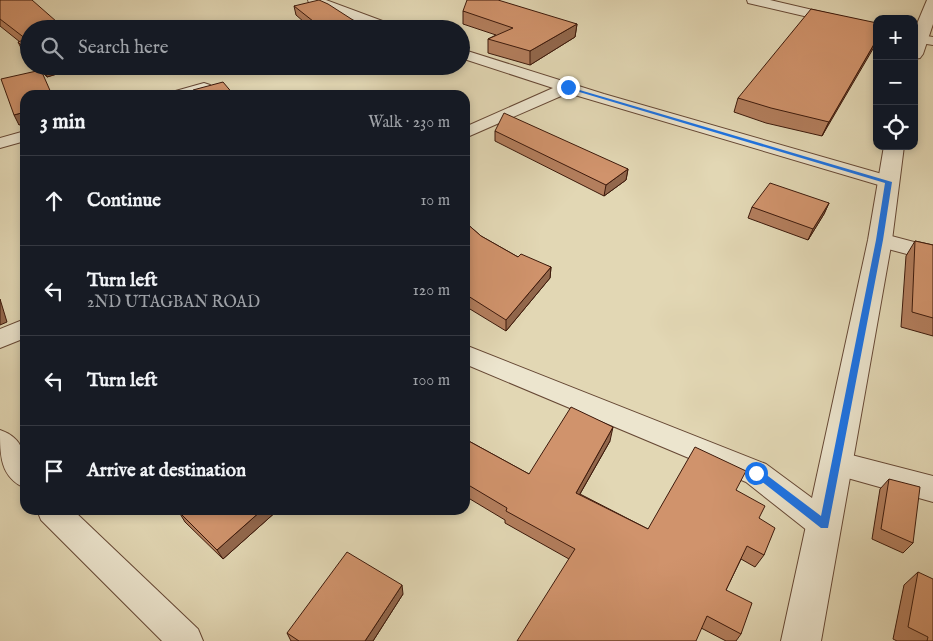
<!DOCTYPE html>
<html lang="en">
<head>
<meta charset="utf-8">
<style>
	:root { --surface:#171b24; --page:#20242c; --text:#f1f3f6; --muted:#9ea1a6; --line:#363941 }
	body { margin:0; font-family:"IM FELL English",serif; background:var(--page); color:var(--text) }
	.controls { position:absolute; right:15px; top:15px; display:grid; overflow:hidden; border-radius:10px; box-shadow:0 2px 8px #0003 }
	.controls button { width:45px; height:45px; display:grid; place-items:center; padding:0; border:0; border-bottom:1px solid var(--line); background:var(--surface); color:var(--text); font:25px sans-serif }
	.stop { position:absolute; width:15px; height:15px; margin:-11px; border:4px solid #1a73e8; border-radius:50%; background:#fff }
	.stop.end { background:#1a73e8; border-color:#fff; box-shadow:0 1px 5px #0008 }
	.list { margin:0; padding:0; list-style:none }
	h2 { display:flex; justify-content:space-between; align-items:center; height:65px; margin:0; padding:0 20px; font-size:21px }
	h2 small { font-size:16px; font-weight:400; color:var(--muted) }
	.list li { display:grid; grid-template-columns:32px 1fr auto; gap:15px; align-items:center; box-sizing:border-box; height:90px; padding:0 20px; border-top:1px solid var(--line) }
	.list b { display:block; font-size:19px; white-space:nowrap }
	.list p { margin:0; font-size:16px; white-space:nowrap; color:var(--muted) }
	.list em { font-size:16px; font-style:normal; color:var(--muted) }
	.icon { flex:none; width:28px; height:28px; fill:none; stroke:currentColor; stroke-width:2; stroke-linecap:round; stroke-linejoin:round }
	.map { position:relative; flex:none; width:933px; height:641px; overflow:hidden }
	.search { position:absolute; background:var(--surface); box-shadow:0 2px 8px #0003; left:20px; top:20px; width:450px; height:55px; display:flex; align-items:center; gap:12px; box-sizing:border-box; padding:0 18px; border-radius:28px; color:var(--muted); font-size:19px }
	.panel { position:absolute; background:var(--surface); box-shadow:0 2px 8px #0003; left:20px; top:90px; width:450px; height:425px; border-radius:15px }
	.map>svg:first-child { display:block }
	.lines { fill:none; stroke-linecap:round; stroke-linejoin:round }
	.minor-casing { stroke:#664835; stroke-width:2 }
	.tertiary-casing { stroke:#664835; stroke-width:2 }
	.minor { fill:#ece5ce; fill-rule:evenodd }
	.tertiary { fill:#ece5ce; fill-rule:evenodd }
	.wall { fill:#b37e5d; stroke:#3c190b }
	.shaded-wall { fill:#92674c; stroke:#3c190b }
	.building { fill:#d0936c; stroke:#3c190b }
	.route { fill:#1a73e8 }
</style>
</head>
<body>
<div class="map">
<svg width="933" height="641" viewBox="0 0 933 641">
	<rect width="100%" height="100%" fill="#e2d7b4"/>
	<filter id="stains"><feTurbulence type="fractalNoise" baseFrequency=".004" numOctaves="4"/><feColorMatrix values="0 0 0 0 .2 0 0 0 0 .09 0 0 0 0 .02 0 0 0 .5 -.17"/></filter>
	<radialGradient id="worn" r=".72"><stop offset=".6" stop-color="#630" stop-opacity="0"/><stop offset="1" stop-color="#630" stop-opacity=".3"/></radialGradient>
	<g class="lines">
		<defs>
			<g id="minor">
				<polygon points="308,0 326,0 396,26 398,29 378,29 309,3"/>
				<polygon points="747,0 770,0 877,25 877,33 748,3"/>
				<polygon points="914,34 933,37 933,45 914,42"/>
				<polygon points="461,49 604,94 896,178 899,182 896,186 889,188 882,186 568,93 465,138 465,127 553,88 461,58"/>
				<polygon points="204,83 210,85 212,88 210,91 196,95 170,95 172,92"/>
				<polygon points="25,131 25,141 0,148 0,138"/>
				<polygon points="880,233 933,247 933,261 873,245 869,240 873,235"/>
				<polygon points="25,319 25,338 0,348 0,329"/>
				<polygon points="465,345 766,464 835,515 839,525 835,535 824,539 813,535 746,482 465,364"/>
				<path d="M0 430C29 440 25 463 25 488 0 477 0 455 0 430Z"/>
				<polygon points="836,451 933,476 933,502 826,472 822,463 826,454"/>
				<polygon points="37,510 73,510 198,629 203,641 162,641 41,520"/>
			</g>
			<g id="tertiary">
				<polygon points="927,0 933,0 933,24 923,54 920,58 914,59 914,31"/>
				<polygon points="884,146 904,146 892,240 821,641 781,641 868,240"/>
			</g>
		</defs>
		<use href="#minor" class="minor-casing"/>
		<use href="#tertiary" class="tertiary-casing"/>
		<use href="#minor" class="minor"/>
		<use href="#tertiary" class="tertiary"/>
	</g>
	<g class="wall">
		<polygon points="0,0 29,29 29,59 24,54 18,42 20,42 0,26"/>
		<polygon points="294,6 367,29 312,29 296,15"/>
		<polygon points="463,11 577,24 575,37 530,65 488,53 488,39 496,35 463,24"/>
		<polygon points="877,23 822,136 766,123 734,112 738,98"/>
		<polygon points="36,66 83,66 47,77 42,72 19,125 40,70"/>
		<polygon points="495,131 628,169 626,180 604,196 495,141"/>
		<polygon points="829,203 824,214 808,240 748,218 752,207"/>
		<polygon points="465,222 481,236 518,257 551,267 550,278 506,331 465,306"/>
		<polygon points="915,241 933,245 933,336 901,327 906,256"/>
		<polygon points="465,439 529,474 610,441 580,494 648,529 736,490 759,518 764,555 755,567 741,559 726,590 741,634 736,641 726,641 569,559 505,523 505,520 465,496"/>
		<polygon points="889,479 913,543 903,553 872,539 880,489"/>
		<polygon points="278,510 223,559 185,522 179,512"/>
		<polygon points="918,572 933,641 897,641 893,639 904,585"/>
		<polygon points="403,594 373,641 291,641 287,633"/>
	</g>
	<g class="shaded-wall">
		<polygon points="577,24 575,37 530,65 530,51"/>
		<polygon points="877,39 877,42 822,136 829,122"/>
		<polygon points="42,66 83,66 47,77"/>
		<polygon points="25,112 25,124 19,125 14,115"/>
		<polygon points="628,169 626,180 604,196 606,185"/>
		<polygon points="829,203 824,214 808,240 813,229"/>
		<polygon points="551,267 550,278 506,331 506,320"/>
		<polygon points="0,299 7,322 0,325"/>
		<polygon points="469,381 469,395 465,398 465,384"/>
		<polygon points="613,427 610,441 573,506 576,493"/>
		<polygon points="262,510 278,510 223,559 217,550"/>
		<polygon points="402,585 403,594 373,641 365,641"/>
	</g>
	<g class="building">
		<polygon points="0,0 32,0 65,29 29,29 29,53 18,42 26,39 0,19"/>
		<polygon points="319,0 328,4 367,29 323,29 294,6"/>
		<polygon points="467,0 498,0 577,24 530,51 488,39 513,28 463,11"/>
		<polygon points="811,9 877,23 877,39 829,122 771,108 738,98"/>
		<polygon points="41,70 52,95 25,95 25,112 14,115 1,79"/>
		<polygon points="223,82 234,95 197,95 193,90"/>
		<polygon points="504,113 628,169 606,185 495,131"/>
		<polygon points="770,183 829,203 813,229 752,207"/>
		<polygon points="465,222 481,236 518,257 521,254 551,267 506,320 465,294"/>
		<polygon points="915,241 933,245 933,318 912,312"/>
		<polygon points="465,378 469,381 465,384"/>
		<polygon points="571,407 613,427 576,493 648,529 695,447 746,471 736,490 765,506 759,518 775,528 764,555 747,546 726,590 752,603 741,634 707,616 696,641 517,641 575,549 506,511 507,508 465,483 465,439 529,474"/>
		<polygon points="889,479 920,487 913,543 881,529"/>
		<polygon points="181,510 262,510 217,550 179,512"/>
		<polygon points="347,552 402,585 365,641 299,641 287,633"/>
		<polygon points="918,572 933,579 933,641 927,641 928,637 908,627"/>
	</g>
	<polygon class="route" points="566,86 892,182 883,240 828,528 821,528 751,473 756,468 760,470 821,516 876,240 885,183 566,88"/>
	<rect width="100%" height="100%" filter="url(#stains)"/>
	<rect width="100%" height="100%" fill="url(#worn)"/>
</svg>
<div class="controls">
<button>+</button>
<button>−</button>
<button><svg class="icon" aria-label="locate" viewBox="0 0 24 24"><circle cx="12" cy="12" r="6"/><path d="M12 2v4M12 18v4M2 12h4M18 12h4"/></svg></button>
</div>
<div class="stop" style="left:756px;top:473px"></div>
<div class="stop end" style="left:568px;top:87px"></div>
<div class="search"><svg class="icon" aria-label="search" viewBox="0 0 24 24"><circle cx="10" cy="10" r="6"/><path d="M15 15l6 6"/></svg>Search here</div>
<section class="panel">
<h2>3 min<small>Walk · 230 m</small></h2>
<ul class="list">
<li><svg class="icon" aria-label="ahead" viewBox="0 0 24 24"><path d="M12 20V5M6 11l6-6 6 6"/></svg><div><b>Continue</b></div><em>10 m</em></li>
<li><svg class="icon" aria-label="left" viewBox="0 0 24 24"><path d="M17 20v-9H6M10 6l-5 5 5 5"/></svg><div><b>Turn left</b><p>2ND UTAGBAN ROAD</p></div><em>120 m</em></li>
<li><svg class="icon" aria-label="left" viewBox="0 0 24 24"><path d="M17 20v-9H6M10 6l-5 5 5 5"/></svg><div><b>Turn left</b></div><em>100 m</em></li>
<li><svg class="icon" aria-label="arrive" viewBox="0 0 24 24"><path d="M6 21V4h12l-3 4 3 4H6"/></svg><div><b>Arrive at destination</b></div></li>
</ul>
</section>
</div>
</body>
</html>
